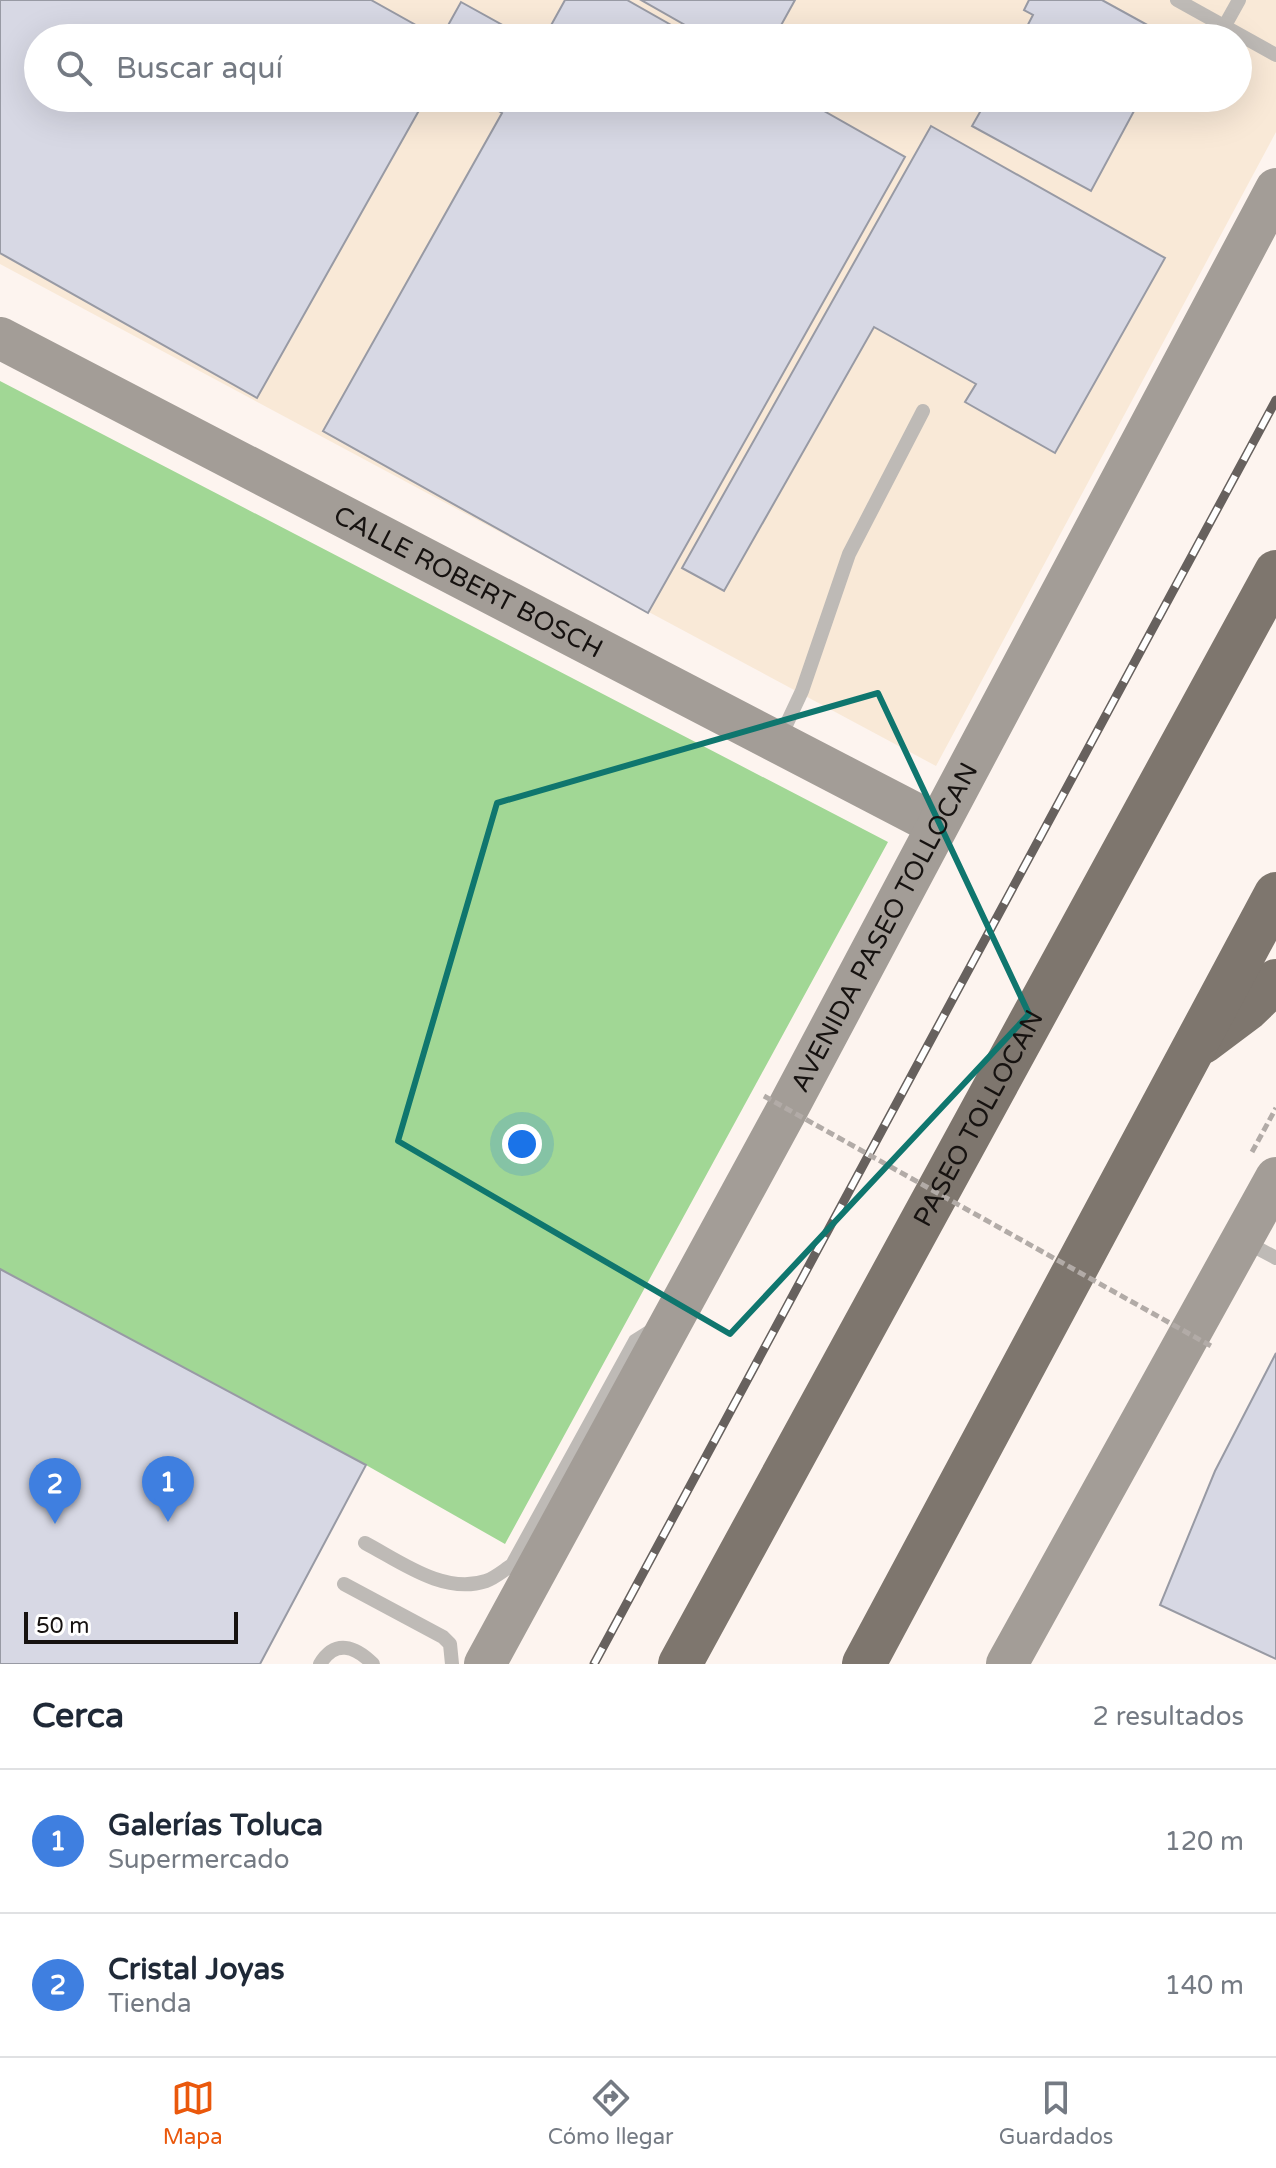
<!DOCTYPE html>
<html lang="es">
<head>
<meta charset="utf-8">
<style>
	:root { --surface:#fff; --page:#f6f6f7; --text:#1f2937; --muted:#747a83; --line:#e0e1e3; --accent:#ea580c }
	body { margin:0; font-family:"Varela Round",sans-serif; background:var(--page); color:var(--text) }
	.scale { position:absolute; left:24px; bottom:20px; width:214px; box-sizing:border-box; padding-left:8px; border:4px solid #161210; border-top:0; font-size:22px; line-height:28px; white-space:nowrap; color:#161210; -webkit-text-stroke:6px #fff; paint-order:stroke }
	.you { position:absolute; left:522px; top:1144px; width:28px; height:28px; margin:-20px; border:6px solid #fff; border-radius:50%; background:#1a73e8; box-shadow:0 0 0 12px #1a73e833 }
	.badge { display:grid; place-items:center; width:52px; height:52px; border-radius:50%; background:var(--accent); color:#fff; font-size:26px; font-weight:700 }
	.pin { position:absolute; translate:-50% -66px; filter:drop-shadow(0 2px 4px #0008) }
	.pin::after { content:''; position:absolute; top:42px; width:28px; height:24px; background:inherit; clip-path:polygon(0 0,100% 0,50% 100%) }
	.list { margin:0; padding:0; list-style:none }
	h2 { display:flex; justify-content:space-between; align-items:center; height:104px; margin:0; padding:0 32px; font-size:34px }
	h2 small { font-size:26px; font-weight:400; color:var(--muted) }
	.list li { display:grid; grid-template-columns:52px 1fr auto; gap:24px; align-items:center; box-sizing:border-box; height:144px; padding:0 32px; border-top:2px solid var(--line) }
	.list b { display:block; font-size:30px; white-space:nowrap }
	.list p { margin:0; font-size:26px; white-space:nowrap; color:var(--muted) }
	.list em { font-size:26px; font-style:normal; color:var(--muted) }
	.icon { flex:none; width:44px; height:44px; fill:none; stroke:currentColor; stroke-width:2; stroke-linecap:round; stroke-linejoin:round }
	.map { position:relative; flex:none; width:1276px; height:1664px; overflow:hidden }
	.search { position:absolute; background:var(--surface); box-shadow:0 8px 32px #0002; left:24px; right:24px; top:24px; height:88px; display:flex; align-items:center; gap:20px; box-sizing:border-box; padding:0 28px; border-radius:44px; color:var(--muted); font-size:30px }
	.sheet { height:392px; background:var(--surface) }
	nav { display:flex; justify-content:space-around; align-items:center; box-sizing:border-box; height:112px; border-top:2px solid var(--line); background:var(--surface); font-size:22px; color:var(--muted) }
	nav a { display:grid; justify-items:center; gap:4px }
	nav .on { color:var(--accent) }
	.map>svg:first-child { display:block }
	.industrial { fill:#f9e9d7; fill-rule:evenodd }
	.green { fill:#a1d795 }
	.building { fill:#d7d8e4; stroke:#989aa4; stroke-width:2 }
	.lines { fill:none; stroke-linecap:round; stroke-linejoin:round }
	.path { stroke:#b2aba7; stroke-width:5; stroke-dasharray:8 4; stroke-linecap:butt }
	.lane { stroke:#bebab6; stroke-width:14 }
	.secondary { stroke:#a39d97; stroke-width:42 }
	.highway { stroke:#7e766e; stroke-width:44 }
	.rail-casing { stroke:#67615e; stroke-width:9 }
	.rail { stroke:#fff; stroke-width:6; stroke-dasharray:18; stroke-linecap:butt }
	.path-bridge { stroke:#b2aba7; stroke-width:5; stroke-dasharray:8 4; stroke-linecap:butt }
	.marked { fill:none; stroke:#0f766e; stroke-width:6; stroke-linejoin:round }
	.labels { text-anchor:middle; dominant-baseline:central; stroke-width:6; stroke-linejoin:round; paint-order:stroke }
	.street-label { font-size:26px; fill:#161210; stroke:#fff }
</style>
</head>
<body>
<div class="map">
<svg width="1276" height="1664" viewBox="0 0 1276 1664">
	<rect width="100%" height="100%" fill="#fdf4ef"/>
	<path class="industrial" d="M0 0H1276V132L936 766 0 264ZM38 38H1238V98H38Z"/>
	<polygon class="green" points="0,381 888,842 505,1544 366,1465 0,1269"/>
	<g class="building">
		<polygon points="0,0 371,0 439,38 38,38 38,98 426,98 257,398 0,253"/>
		<polygon points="565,0 627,0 694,38 544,38"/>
		<polygon points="641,0 795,0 774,38 708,38"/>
		<polygon points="1029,0 1102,0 1171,38 1021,38 1033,15 1024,10"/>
		<polygon points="461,2 526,38 441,38"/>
		<polygon points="476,98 801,98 905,157 648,613 323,431 502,113"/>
		<polygon points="988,98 1141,98 1091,191 972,126"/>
		<polygon points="931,126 1165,258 1055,453 965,402 976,384 874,327 724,591 682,568"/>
		<polygon points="0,1269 366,1465 260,1664 0,1664"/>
		<polygon points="1276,1353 1276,1659 1160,1605 1215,1471"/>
	</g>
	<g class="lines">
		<polyline class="path" points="1252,1152 1276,1108"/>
		<g class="lane">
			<polyline points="1177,0 1276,55"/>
			<polyline points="1224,27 1239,0"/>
			<polyline points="780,738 802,691 849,554 923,411"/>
			<polyline points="1246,1242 1276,1258"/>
			<path d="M365 1543C401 1562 444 1595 486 1581 495 1578 504 1570 512 1565L635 1341 654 1329"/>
			<polyline points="344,1584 443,1637 450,1644 452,1664"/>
			<path d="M320 1664C335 1639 355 1646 373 1664"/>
		</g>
		<g class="secondary">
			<path id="s1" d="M0 338 937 825"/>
			<path id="s2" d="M485 1664 789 1106 1276 189"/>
			<polyline points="1007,1664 1276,1178"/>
		</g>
		<g class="highway">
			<polyline points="1203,1042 1247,1009 1276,981"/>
			<path id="s3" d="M680 1664 1276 572"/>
			<polyline points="864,1664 1276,894"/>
		</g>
		<defs>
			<polyline id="rail" points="594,1664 1276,400"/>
		</defs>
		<use href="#rail" class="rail-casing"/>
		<use href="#rail" class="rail"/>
		<polyline class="path-bridge" points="764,1096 1211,1346"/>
	</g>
	<path class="marked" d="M878 693 1029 1014 730 1334 398 1141 497 803Z"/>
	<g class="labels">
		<g class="street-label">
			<text stroke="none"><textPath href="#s1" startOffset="528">CALLE ROBERT BOSCH</textPath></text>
			<text stroke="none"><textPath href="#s2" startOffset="838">AVENIDA PASEO TOLLOCAN</textPath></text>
			<text stroke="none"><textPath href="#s3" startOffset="622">PASEO TOLLOCAN</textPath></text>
		</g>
	</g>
</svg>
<div class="scale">50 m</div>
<div class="you"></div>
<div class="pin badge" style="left:168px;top:1522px;background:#3f7fe0">1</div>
<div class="pin badge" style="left:55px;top:1524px;background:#3f7fe0">2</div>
<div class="search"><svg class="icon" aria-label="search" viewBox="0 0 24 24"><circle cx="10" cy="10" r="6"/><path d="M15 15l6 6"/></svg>Buscar aquí</div>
</div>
<section class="sheet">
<h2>Cerca<small>2 resultados</small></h2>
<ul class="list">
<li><span class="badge" style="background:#3f7fe0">1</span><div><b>Galerías Toluca</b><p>Supermercado</p></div><em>120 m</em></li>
<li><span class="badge" style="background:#3f7fe0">2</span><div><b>Cristal Joyas</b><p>Tienda</p></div><em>140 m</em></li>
</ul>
</section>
<nav>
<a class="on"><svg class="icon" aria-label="map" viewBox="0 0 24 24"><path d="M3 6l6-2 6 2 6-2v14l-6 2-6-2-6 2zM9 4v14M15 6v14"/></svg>Mapa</a>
<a><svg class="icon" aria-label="directions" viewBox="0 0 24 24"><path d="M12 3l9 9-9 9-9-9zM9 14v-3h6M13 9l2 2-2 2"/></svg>Cómo llegar</a>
<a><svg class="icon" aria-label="saved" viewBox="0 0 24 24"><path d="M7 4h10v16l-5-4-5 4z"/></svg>Guardados</a>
</nav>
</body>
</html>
